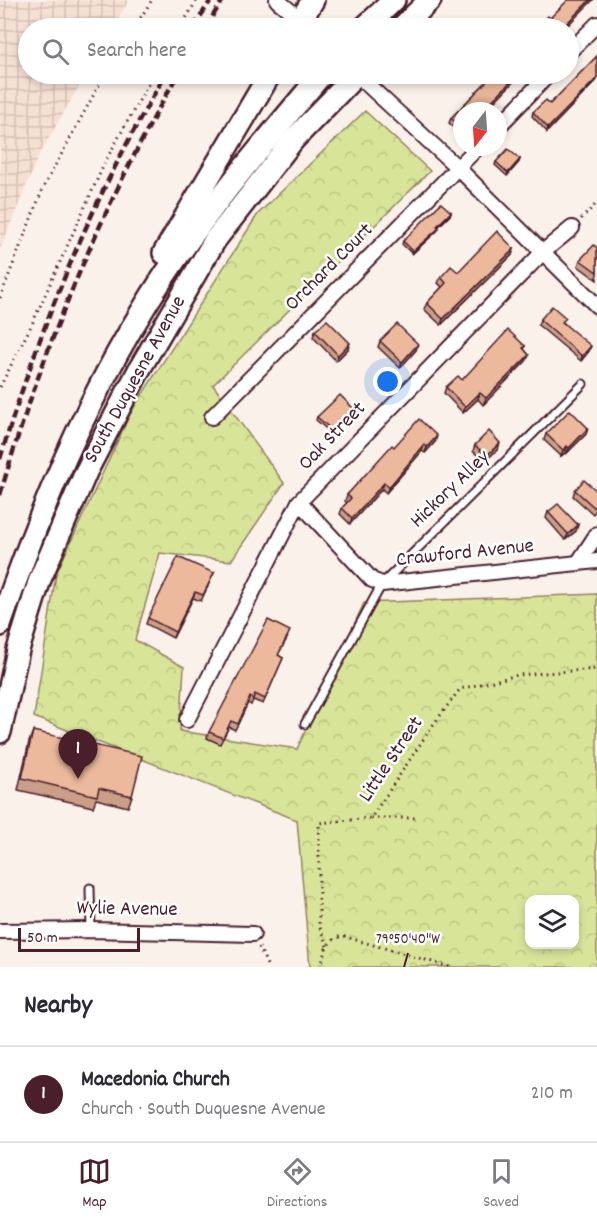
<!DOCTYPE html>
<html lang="en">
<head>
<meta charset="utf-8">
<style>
	:root { --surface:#fff; --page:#f7f7f7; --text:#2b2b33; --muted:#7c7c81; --line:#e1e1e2; --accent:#4a1f2b }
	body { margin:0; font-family:Dekko,sans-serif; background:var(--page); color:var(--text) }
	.controls { position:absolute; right:18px; bottom:18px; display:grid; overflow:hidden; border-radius:12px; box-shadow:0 3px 9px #0003 }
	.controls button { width:54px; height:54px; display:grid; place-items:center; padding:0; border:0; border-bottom:2px solid var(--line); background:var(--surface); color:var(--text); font:30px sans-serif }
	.compass { position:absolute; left:453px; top:102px; width:54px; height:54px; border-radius:50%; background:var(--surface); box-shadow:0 3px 9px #0003; rotate:197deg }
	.scale { position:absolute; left:18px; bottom:15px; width:122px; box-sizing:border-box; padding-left:6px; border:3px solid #4a1f2b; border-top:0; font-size:16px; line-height:21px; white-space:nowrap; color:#4a1f2b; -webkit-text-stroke:4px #fff; paint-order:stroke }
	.you { position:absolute; left:388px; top:382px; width:21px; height:21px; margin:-15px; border:4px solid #fff; border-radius:50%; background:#1a73e8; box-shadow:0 0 0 9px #1a73e833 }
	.badge { display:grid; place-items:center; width:39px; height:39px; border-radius:50%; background:var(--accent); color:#fff; font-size:20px; font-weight:700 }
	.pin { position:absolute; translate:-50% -50px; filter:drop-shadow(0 2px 3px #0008) }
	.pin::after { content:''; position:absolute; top:32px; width:21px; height:18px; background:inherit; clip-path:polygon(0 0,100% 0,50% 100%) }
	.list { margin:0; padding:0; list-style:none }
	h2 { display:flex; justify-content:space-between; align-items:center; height:78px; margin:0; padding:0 24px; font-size:26px }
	h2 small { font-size:20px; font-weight:400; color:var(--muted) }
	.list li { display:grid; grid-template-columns:39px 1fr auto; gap:18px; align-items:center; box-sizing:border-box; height:96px; padding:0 24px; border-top:2px solid var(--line) }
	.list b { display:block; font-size:22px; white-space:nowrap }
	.list p { margin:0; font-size:20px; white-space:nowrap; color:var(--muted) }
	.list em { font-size:20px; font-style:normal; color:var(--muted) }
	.icon { flex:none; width:33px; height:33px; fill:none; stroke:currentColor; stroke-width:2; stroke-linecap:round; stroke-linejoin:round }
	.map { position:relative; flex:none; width:597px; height:967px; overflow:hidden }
	.search { position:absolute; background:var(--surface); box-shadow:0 3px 9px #0003; left:18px; right:18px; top:18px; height:66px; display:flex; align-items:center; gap:15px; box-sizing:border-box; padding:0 21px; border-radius:33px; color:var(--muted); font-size:22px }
	.sheet { height:174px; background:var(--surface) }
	nav { display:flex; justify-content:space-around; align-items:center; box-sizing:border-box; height:84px; border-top:2px solid var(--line); background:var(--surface); font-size:16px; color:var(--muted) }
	nav a { display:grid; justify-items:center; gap:3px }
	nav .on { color:var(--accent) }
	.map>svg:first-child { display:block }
	.industrial { fill:url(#industrial-grid) }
	.forest { fill:url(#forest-crowns); stroke:#918262; stroke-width:1.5; fill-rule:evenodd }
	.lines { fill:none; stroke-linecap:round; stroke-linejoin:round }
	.service-casing { stroke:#4a1f2b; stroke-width:11 }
	.minor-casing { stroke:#4a1f2b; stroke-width:18 }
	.primary-casing { stroke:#4a1f2b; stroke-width:26 }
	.path { stroke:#4a1f2b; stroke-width:3; stroke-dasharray:1.5 4.5; stroke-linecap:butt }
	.service { stroke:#fff; stroke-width:7 }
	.minor { stroke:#fff; stroke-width:14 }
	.primary { stroke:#fff; stroke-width:21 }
	.rail { stroke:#4a1f2b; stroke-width:4.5; stroke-dasharray:9 4.5; stroke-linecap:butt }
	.wall { fill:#cb9f87; stroke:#4a1f2b; stroke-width:1.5 }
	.shaded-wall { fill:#a5826e; stroke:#4a1f2b; stroke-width:1.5 }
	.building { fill:#ecb99d; stroke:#4a1f2b; stroke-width:1.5 }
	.ticks { fill:none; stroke:#4a1f2b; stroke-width:2 }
	.labels { text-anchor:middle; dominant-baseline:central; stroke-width:5; stroke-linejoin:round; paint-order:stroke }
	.street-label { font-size:21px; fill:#4a1f2b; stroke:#fff }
	.ticks-label { font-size:15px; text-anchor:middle; fill:#4a1f2b; stroke:#fff; stroke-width:5; stroke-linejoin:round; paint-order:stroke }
</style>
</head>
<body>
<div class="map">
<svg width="597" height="967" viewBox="0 0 597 967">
	<defs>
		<pattern id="industrial-grid" width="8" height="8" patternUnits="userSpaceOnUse" patternTransform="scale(1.5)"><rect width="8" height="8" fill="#f6e0d4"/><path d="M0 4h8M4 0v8" fill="none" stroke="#d4c0b6"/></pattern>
		<pattern id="forest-crowns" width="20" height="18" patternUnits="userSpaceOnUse" patternTransform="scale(1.5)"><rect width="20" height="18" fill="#d8e598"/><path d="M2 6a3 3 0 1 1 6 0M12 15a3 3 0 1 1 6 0" fill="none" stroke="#bbc483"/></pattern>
	</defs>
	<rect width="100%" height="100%" fill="#fbf1eb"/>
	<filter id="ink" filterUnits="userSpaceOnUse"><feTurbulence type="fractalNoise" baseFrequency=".0167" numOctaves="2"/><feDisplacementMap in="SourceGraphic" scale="12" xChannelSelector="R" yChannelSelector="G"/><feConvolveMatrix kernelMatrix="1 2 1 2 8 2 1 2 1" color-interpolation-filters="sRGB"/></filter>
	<g filter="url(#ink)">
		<polygon class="industrial" points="0,0 129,0 113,28 28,28 28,74 86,74 38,157 0,250"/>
		<path class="forest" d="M365 111 430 171 213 385 284 483 231 561 160 553 135 640 184 667 180 731 297 749 364 603 597 594V967H310L297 820 34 717 56 574 131 412 258 214ZM530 900H574V944H530Z"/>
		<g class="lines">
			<defs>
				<g id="service">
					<polyline points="305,724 382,584 583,384"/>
					<polyline points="90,888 91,930"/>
				</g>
				<g id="minor">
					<polyline points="277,0 311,28"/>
					<polyline points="568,53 597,24"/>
					<polyline points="356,74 458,168 597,306"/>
					<polyline points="498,127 549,74"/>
					<polyline points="212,417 478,147"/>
					<polyline points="299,502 372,580 382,584 597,561"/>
					<polyline points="578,563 597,534"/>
					<polyline points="187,720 299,502 544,251 572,228"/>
					<polyline points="0,931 91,930 253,934"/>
				</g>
				<g id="primary">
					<polyline points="296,28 313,0"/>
					<polyline points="364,28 394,0"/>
					<polyline points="401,28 430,0"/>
					<polyline points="164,253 270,74"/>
					<path d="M0 625C37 517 85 403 145 306 196 223 259 148 322 74"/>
					<polyline points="0,732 18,650 40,579 86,472 140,368 215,240 293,140 357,74"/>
				</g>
			</defs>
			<use href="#service" class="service-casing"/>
			<use href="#minor" class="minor-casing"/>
			<use href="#primary" class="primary-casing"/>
			<g class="path">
				<polyline points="134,28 152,0"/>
				<polyline points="180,28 197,0"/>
				<polyline points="581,219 597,203"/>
				<polyline points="0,298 43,188 105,74"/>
				<polyline points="0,387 32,324 106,160 154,74"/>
				<polyline points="371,818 415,818"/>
				<polyline points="327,946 319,925 319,823 371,818 433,725 460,689 518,675 597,669"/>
				<polyline points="259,947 268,967"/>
				<path d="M322 967C323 952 327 940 342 936L450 967"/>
			</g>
			<use href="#service" class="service"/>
			<use href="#minor" class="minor"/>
			<use href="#primary" class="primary"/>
			<g class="rail">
				<polyline points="193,28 211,0"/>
				<polyline points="205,28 223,0"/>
				<path d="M0 459C41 324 94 194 166 74"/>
				<path d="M0 495C43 347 102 207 178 74"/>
			</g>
		</g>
		<g class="wall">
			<polygon points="597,56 597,80 547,132 532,116 533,112 550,104"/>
			<polygon points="494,74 521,74 485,111 462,111 462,134 449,123 451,118"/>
			<polygon points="520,159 519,162 507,176 495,165 496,162"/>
			<polygon points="451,212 450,215 438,227 439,228 437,231 412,254 402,244 403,241"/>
			<polygon points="597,248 597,280 578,266 580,260"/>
			<polygon points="514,249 512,255 441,325 424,309 427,303 442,287 438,283 441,277 458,272"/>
			<polygon points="540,320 564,323 589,351 581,361 538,325"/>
			<polygon points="315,331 348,349 336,361 313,337"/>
			<polygon points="380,341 416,350 400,368 378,347"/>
			<polygon points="525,346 524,349 529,355 526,361 483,405 478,399 463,413 444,393 446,387 462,380"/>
			<polygon points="352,412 331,433 316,420 317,417"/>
			<polygon points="588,428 586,434 566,454 565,453 561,456 544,440 546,434"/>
			<polygon points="435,442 425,453 422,451 386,493 382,489 350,524 340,514 342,508 347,503 345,501 347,495 394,447"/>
			<polygon points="475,445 498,449 484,462 473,451"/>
			<polygon points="575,490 597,491 597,509 593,514 573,496"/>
			<polygon points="548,512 576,531 565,540 546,518"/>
			<polygon points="214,573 201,601 193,598 173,638 146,624 148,618"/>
			<polygon points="288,637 278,655 283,658 263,704 253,700 251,705 248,703 235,730 229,727 220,744 207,738 209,732"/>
			<polygon points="33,731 132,796 128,807 96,799 93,807 18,790 29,742"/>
		</g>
		<g class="shaded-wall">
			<polygon points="590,0 593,0 565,28 562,28"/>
			<polygon points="518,74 521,74 485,111 482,111"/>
			<polygon points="597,78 597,80 547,132 548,128"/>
			<polygon points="520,159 519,162 507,176 508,173"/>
			<polygon points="451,212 450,215 436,229 437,226"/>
			<polygon points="439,228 437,231 412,254 413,251"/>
			<polygon points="514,249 512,255 441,325 443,319"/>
			<polygon points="350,343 348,349 336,361 338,355"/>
			<polygon points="418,344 416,350 400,368 402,362"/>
			<polygon points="591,346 589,351 581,361 582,356"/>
			<polygon points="529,355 526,361 483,405 486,398"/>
			<polygon points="480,393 478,399 463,413 465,407"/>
			<polygon points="354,409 352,412 331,433 332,430"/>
			<polygon points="588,428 586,434 566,454 569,448"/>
			<polygon points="437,436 435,442 425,453 427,447"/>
			<polygon points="500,443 498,449 484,462 486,456"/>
			<polygon points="424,445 422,451 386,493 389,487"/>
			<polygon points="567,446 565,453 561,456 563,450"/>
			<polygon points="384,483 382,489 350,524 352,518"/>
			<polygon points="578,525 576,531 565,540 568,534"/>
			<polygon points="195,592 193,598 173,638 175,632"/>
		</g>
		<g class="building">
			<polygon points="568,0 590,0 562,28 536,28 548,16 550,18"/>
			<polygon points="597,56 597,78 548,128 533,112 546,100 550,104"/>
			<polygon points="494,74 518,74 482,111 462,111 462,128 451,118"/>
			<polygon points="508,149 520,159 508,173 496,162"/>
			<polygon points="441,203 451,212 437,226 439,228 413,251 403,241"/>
			<polygon points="497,231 514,249 443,319 427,303 446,283 441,277 451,266 458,272"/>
			<polygon points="594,245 597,248 597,272 580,260"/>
			<polygon points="552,306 566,318 562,322 591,346 582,356 540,320"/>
			<polygon points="327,320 350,343 338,355 315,331"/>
			<polygon points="397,324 418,344 402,362 380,341"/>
			<polygon points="508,330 525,346 523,348 529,355 486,398 480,393 465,407 446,387 458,376 462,380"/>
			<polygon points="340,395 354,409 332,430 317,417"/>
			<polygon points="570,410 588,428 569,448 567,446 563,450 546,434"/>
			<polygon points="419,419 437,436 427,447 424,445 389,487 384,483 352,518 342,508 351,498 347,495 392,445 394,447"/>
			<polygon points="489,431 500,443 486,456 475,445"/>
			<polygon points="584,480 597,491 597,506 595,508 575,490"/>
			<polygon points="558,504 578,525 568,534 548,512"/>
			<polygon points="178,557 214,573 203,595 195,592 175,632 148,618"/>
			<polygon points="268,620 290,631 278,655 283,658 265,699 255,694 253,699 250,697 238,724 231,721 223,738 209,732"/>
			<polygon points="33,731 142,756 132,796 99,788 97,796 22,778"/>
		</g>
	</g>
	<path class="ticks" d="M404 967 408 953"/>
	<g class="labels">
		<g class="street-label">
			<text transform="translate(330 268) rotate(-45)">Orchard Court</text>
			<text transform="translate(136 380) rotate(-61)">South Duquesne Avenue</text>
			<text transform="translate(333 437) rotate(-46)">Oak Street</text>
			<text transform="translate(451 490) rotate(-44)">Hickory Alley</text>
			<text transform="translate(465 554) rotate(-6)">Crawford Avenue</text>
			<text transform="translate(392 760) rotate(-56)">Little Street</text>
			<text transform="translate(127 910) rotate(1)">Wylie Avenue</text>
		</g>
	</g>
	<g class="ticks-label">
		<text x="408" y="943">79°50'40"W</text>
	</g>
</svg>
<div class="controls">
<button><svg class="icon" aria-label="layers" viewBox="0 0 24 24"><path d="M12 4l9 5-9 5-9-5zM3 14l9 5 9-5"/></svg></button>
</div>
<svg class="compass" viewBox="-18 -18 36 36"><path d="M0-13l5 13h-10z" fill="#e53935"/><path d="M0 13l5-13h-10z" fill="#7c7c81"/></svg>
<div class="scale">50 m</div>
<div class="you"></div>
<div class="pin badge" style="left:78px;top:779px">1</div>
<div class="search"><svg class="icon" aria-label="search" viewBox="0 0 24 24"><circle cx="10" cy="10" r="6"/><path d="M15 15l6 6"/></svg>Search here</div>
</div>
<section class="sheet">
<h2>Nearby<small></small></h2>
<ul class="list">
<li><span class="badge">1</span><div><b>Macedonia Church</b><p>Church · South Duquesne Avenue</p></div><em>210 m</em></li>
</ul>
</section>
<nav>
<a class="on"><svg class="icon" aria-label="map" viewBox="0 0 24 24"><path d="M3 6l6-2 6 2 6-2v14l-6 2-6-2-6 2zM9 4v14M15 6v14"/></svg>Map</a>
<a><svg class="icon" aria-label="directions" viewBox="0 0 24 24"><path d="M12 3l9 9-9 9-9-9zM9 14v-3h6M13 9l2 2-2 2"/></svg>Directions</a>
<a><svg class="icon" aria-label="saved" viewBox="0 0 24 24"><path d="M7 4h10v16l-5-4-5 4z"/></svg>Saved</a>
</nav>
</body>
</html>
